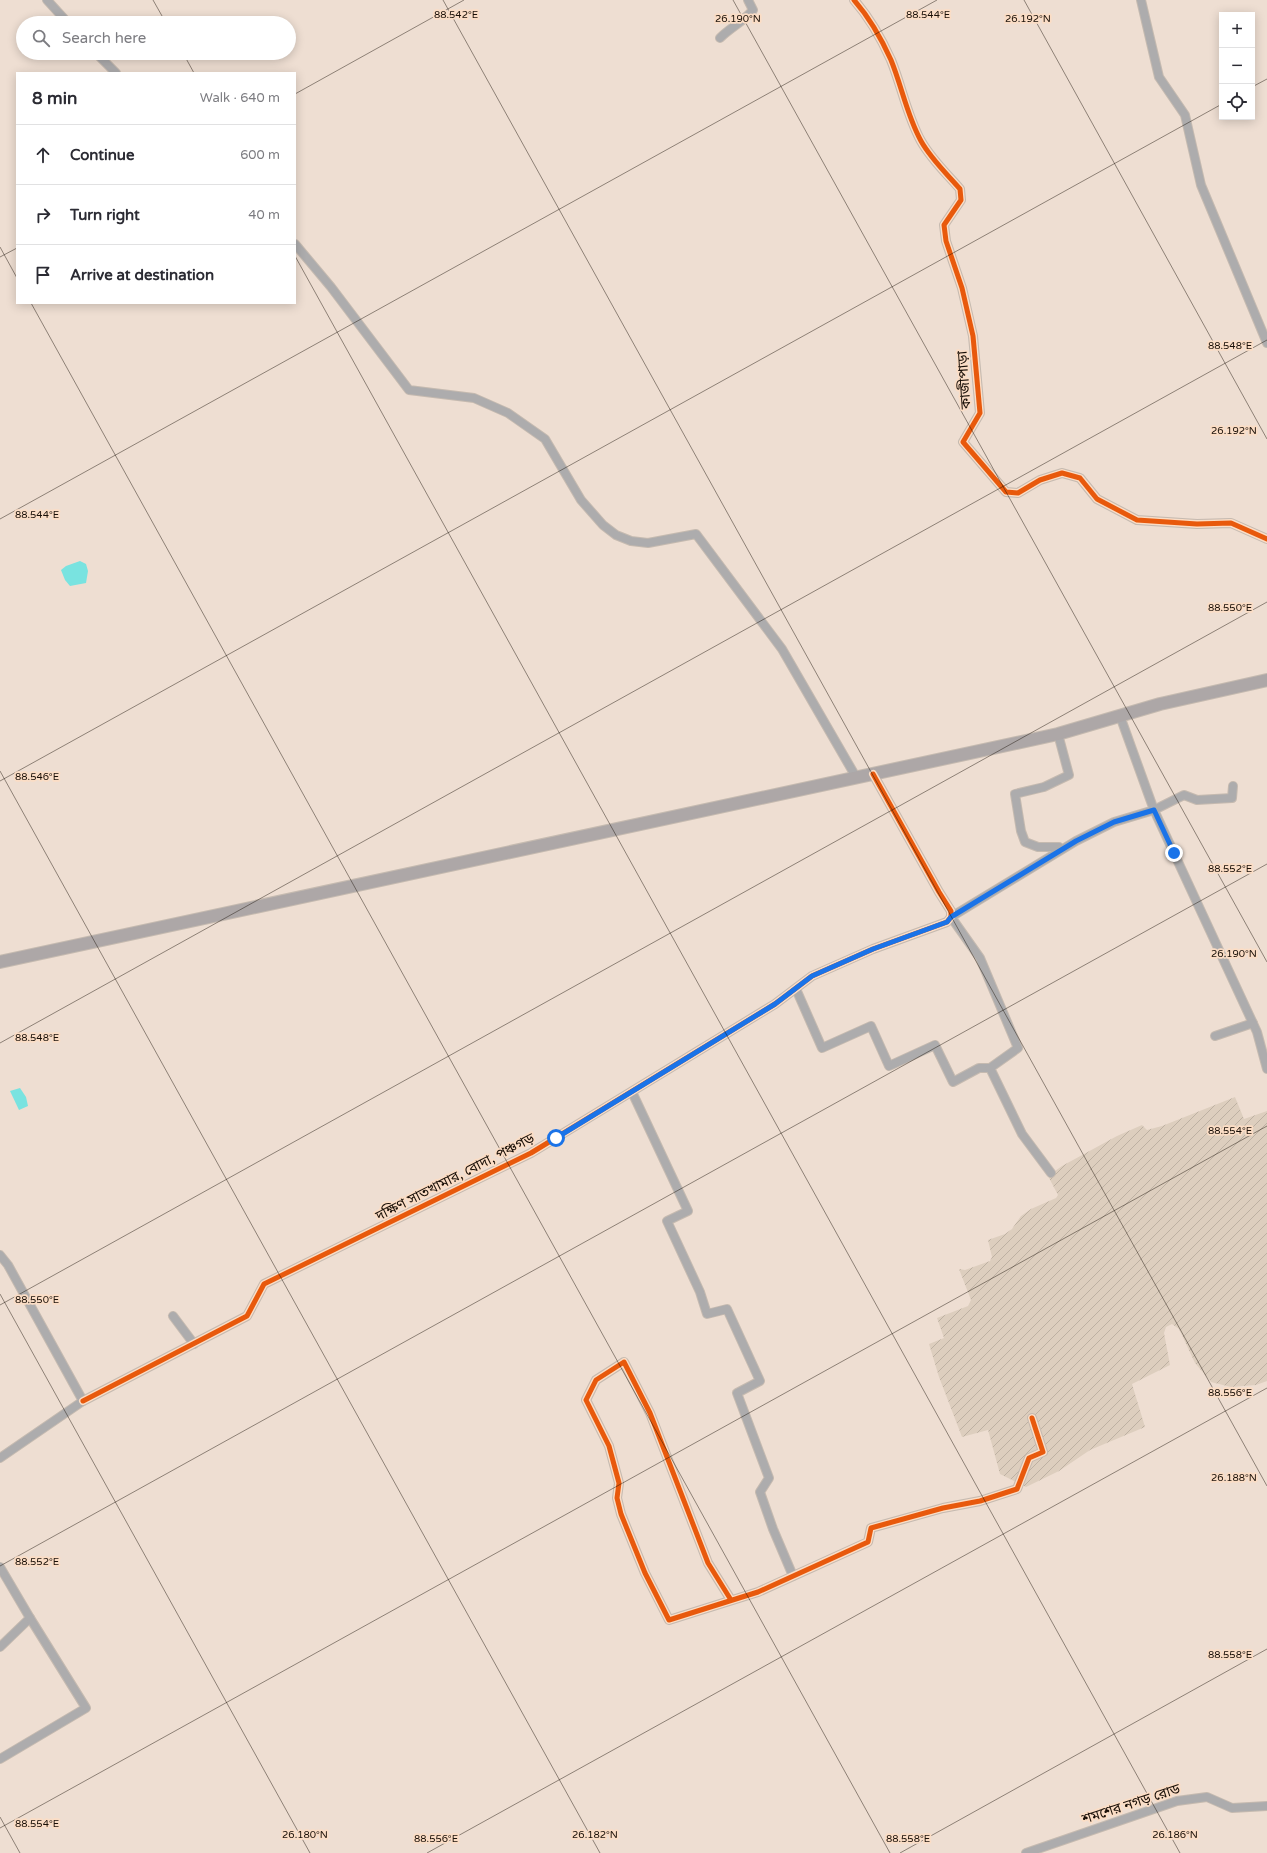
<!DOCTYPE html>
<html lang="en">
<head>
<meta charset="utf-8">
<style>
	:root { --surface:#fff; --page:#f7f7f7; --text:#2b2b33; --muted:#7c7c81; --line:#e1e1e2 }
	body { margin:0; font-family:"Varela Round","Noto Sans Bengali",sans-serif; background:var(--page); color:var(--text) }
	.controls { position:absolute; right:12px; top:12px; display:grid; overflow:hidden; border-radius:0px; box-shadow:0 2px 10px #0003 }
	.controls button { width:36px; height:36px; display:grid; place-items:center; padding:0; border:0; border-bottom:1px solid var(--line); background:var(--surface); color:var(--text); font:20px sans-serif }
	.stop { position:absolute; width:12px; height:12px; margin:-9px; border:3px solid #1a73e8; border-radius:50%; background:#fff }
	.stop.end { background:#1a73e8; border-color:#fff; box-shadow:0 1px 4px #0008 }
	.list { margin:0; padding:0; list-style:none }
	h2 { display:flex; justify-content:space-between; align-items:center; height:52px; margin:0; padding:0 16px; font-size:17px }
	h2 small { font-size:13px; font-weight:400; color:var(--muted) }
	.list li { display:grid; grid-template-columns:26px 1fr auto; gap:12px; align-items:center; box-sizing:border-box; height:60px; padding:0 16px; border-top:1px solid var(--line) }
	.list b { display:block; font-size:15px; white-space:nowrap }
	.list em { font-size:13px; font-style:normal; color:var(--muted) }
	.icon { flex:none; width:22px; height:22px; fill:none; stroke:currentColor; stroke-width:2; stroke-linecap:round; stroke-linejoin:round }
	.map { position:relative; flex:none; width:1267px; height:1853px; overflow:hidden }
	.search { position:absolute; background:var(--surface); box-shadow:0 2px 10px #0003; left:16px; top:16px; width:280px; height:44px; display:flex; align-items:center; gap:10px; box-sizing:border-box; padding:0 14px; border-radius:22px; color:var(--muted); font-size:15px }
	.panel { position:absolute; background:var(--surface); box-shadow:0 2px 10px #0003; left:16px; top:72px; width:280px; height:232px; border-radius:0px }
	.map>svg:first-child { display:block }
	.industrial { fill:url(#industrial-furrows) }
	.water { fill:#79e3e0 }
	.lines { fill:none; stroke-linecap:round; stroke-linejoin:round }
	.minor-casing { stroke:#c5bab0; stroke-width:10 }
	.highway-casing { stroke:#c5bab0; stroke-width:14 }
	.minor { stroke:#adacad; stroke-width:8 }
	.highway { stroke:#ada7a7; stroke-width:12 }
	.cycleway-casing { stroke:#fbddc5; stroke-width:8 }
	.cycleway { stroke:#e8590c; stroke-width:5 }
	.route { stroke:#1a73e8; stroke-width:5 }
	.ticks { fill:none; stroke:#190f07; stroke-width:1; stroke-opacity:0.45 }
	.labels { text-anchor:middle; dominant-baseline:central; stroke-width:3.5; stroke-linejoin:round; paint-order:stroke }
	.street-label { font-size:14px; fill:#190f07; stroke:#fbddc5 }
	.ticks-label { font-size:10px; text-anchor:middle; fill:#190f07; stroke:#fbddc5; stroke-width:3.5; stroke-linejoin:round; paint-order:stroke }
</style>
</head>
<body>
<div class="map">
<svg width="1267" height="1853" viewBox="0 0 1267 1853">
	<defs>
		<pattern id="industrial-furrows" width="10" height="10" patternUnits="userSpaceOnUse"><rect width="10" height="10" fill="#ddcebe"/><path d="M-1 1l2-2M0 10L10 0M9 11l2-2" fill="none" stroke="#bdb0a2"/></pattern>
	</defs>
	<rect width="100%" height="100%" fill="#eeded2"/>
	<polygon class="industrial" points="1235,1097 1244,1119 1267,1111 1267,1381 1256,1385 1231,1387 1211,1382 1195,1363 1179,1329 1172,1324 1166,1327 1164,1333 1170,1365 1132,1384 1145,1427 1090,1450 1059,1471 1026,1487 1000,1474 988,1430 962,1437 939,1377 929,1344 944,1338 937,1318 968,1306 971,1300 959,1269 965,1270 990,1261 992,1257 988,1240 1005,1234 1012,1229 1021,1216 1031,1209 1056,1198 1058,1195 1048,1176 1062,1166 1117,1136 1142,1125 1147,1130 1162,1126"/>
	<g class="water">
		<polygon points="80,561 86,564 88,571 86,583 70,586 65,580 61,570 66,566"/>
		<polygon points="20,1088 26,1097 28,1106 19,1110 10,1091"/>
	</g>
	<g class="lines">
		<defs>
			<g id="minor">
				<polyline points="47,0 68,23"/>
				<path d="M854 0C869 17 882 40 891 60 902 87 907 116 921 141 931 159 947 174 960 189L961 200 944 225 946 241 962 288 973 336 980 413 963 442 1006 492 1018 493 1040 480 1062 473 1080 478 1097 499 1137 520 1197 524 1231 523 1267 539"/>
				<polyline points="1141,0 1159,77 1185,115 1201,185 1267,343"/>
				<path d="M720 38C730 28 744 21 753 10L748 0"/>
				<polyline points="96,53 116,73"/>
				<polyline points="295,244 331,287 409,390 474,398 508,413 545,439 581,500 603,525 616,535 631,541 648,543 696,534 782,649 856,777"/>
				<polyline points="1058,734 1069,775 1044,787 1015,794 1021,831 1025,842 1038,847 1059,847"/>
				<polyline points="1233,786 1232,798 1197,800 1184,795 1154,810 1257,1032 1267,1069"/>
				<polyline points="796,989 822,1048 871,1026 889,1066 935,1045 953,1082 979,1068 990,1068"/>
				<polyline points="1215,1036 1253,1023"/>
				<polyline points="632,1092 688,1211 667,1221 700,1292 707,1314 727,1309 760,1381 737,1393 769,1478 760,1492 773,1529 793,1576"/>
				<polyline points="1051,1173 1022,1134 990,1068 1018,1048 980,958 951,917 1076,841 1114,822 1154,810 1120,716"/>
				<polyline points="0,1255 8,1265 83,1401 0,1458"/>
				<polyline points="173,1316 194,1344"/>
				<polyline points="83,1401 247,1316 264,1284 531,1153 775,1004 812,976 873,949 947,922 951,917 951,911 939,892 873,774"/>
				<polyline points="0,1567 30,1618 0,1647"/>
				<polyline points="731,1600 708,1563 650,1413 624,1362 596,1380 586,1400 609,1446 619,1483 617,1498 621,1514 645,1573 669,1620 758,1592 868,1542 871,1528 943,1508 980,1501 1017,1489 1029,1458 1043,1452 1032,1418"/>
				<polyline points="0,1759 86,1708 30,1618"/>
				<polyline points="1026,1853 1177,1801 1207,1797 1232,1808 1267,1806"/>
			</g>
			<polyline id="highway" points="0,962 1058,734 1160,704 1267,680"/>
		</defs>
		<use href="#minor" class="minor-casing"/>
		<use href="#highway" class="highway-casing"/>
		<use href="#minor" class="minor"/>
		<use href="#highway" class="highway"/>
		<defs>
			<g id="cycleway">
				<path d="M854 0C869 17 882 40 891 60 902 87 907 116 921 141 931 159 947 174 960 189L961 200 944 225 946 241 962 288 973 336 980 413 963 442 1006 492 1018 493 1040 480 1062 473 1080 478 1097 499 1137 520 1197 524 1231 523 1267 539"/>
				<polyline points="83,1401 247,1316 264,1284 531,1153 775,1004 812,976 873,949 947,922 951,917 951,911 939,892 873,774"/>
				<polyline points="731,1600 708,1563 650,1413 624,1362 596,1380 586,1400 609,1446 619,1483 617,1498 621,1514 645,1573 669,1620 758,1592 868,1542 871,1528 943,1508 980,1501 1017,1489 1029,1458 1043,1452 1032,1418"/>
			</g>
		</defs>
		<use href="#cycleway" class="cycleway-casing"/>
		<use href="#cycleway" class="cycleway"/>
	</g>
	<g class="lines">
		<polyline class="route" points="556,1138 775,1004 812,976 873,949 947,922 951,917 1076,841 1114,822 1154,810 1174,853"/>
	</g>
	<path class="ticks" d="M153 0 166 23M443 0 1267 1486M733 0 1267 962M1024 0 1267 439M183 53 194 73M1252 87 1267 79M295 94 464 0M0 247 17 278M295 256 1180 1853M0 257 17 248M31 303 890 1853M0 519 937 0M0 771 600 1853M0 781 1222 104M0 1043 1267 340M0 1294 310 1853M0 1305 1267 602M0 1566 1267 864M0 1817 20 1853M0 1828 1267 1126M427 1853 1267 1388M900 1853 1267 1649"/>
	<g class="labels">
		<g class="street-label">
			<text transform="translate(964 380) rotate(-94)">কাজীপাড়া</text>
			<text transform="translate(455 1177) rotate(-27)">দক্ষিণ সাতখামার, বোদা, পঞ্চগড়</text>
			<text transform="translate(1131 1804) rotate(-18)">শমশের নগড় রোড</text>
		</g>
	</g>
	<g class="ticks-label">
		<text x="456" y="18">88.542°E</text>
		<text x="928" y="18">88.544°E</text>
		<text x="738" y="22">26.190°N</text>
		<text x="1028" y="22">26.192°N</text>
		<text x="1230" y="349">88.548°E</text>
		<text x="1234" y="434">26.192°N</text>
		<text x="37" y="518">88.544°E</text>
		<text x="1230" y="611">88.550°E</text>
		<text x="37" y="780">88.546°E</text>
		<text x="1230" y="872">88.552°E</text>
		<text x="1234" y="957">26.190°N</text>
		<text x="37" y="1041">88.548°E</text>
		<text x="1230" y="1134">88.554°E</text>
		<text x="37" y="1303">88.550°E</text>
		<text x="1230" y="1396">88.556°E</text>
		<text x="1234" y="1481">26.188°N</text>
		<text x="37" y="1565">88.552°E</text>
		<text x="1230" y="1658">88.558°E</text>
		<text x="37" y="1827">88.554°E</text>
		<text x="305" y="1838">26.180°N</text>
		<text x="595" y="1838">26.182°N</text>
		<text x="1175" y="1838">26.186°N</text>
		<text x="436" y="1842">88.556°E</text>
		<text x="908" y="1842">88.558°E</text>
	</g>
</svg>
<div class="controls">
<button>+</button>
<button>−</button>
<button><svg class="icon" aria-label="locate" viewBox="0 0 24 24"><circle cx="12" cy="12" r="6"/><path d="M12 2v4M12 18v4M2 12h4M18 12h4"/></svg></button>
</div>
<div class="stop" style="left:556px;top:1138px"></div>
<div class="stop end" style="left:1174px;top:853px"></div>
<div class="search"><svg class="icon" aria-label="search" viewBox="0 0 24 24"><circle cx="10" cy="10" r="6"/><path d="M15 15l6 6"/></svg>Search here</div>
<section class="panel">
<h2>8 min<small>Walk · 640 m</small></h2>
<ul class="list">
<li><svg class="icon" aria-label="ahead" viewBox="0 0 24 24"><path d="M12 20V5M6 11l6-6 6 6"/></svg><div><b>Continue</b></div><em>600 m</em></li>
<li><svg class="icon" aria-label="right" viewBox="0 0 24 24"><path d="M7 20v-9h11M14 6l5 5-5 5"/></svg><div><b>Turn right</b></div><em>40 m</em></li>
<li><svg class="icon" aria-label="arrive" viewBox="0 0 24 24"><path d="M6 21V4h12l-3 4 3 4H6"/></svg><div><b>Arrive at destination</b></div></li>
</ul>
</section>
</div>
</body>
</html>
